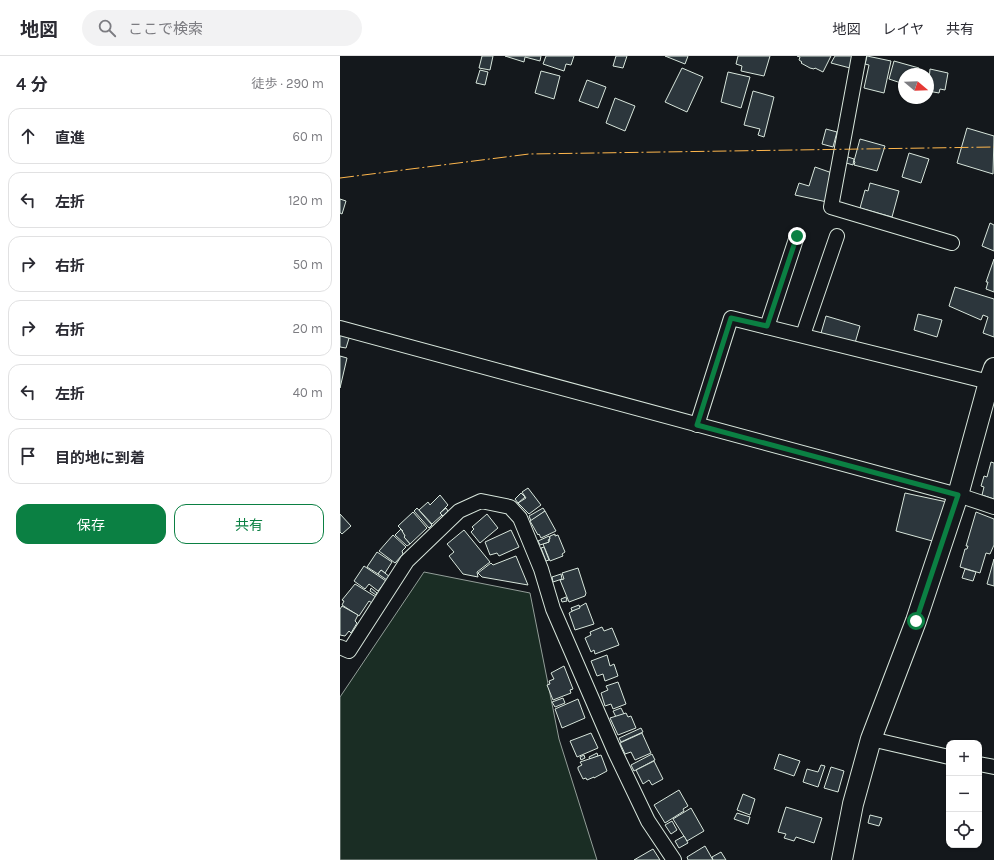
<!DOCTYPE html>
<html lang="ja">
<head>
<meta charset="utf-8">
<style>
	:root { --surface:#fff; --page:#f2f2f3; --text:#2b2b33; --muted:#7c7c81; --line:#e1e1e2; --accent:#0b8043 }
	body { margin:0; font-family:Karla,"Noto Sans JP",sans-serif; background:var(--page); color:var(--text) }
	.controls { position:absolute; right:12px; bottom:12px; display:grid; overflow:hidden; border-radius:8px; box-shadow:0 1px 3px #0004 }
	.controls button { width:36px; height:36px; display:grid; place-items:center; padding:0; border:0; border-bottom:1px solid var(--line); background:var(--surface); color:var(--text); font:20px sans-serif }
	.compass { position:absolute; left:558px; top:12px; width:36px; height:36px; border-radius:50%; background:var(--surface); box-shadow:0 1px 3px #0004; rotate:109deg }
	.stop { position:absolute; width:12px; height:12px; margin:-9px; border:3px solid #0b8043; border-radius:50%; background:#fff }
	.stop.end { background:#0b8043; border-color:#fff; box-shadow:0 1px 4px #0008 }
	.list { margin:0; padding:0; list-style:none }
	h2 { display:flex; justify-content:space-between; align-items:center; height:52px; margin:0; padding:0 16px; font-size:17px }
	h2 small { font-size:13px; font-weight:400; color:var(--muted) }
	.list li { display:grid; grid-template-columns:26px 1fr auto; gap:12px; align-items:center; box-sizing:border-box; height:56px; margin:0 8px 8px; padding:0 8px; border:1px solid var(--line); border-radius:12px }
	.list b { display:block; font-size:15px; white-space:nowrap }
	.list em { font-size:13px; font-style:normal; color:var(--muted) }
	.actions { display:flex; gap:8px; padding:12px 16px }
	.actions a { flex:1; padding:9px 0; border:1px solid var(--accent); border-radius:12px; text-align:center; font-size:14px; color:var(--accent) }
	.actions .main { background:var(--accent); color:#fff }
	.icon { flex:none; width:22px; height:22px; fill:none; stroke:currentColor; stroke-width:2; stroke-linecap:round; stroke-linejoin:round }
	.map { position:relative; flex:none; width:654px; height:804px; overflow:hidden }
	header { display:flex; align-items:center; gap:24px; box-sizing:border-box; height:56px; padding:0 20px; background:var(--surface); border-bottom:1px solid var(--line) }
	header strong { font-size:19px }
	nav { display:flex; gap:22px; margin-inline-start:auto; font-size:14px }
	.search { width:280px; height:36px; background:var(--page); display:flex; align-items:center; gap:10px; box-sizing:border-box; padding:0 14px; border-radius:22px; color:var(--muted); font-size:15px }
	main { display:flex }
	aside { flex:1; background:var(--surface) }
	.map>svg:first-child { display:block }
	.green { fill:#1a2d24; stroke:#939e99 }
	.building { fill:#2c363c; stroke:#d8e6dc }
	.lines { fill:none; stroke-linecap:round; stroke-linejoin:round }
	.street-casing { stroke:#d8e6dc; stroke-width:16 }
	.secondary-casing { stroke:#d8e6dc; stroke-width:22 }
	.street { stroke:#14181c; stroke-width:14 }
	.secondary { stroke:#14181c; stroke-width:20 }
	.power { stroke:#ffb74d; stroke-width:1; stroke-dasharray:14 3 2 3; stroke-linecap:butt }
	.route { stroke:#0b8043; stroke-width:5 }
</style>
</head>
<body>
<header>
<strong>地図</strong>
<div class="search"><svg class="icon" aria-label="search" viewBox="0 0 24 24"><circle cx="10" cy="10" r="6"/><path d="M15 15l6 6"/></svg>ここで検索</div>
<nav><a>地図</a><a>レイヤ</a><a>共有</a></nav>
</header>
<main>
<aside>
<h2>4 分<small>徒歩 · 290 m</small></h2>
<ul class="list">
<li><svg class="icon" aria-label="ahead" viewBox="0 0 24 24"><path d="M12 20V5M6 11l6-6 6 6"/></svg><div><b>直進</b></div><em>60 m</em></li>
<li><svg class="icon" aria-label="left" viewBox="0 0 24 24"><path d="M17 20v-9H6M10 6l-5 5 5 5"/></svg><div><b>左折</b></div><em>120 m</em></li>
<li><svg class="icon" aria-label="right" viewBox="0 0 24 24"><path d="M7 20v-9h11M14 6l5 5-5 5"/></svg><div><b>右折</b></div><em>50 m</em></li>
<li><svg class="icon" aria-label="right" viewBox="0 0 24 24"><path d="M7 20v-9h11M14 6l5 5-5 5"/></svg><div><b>右折</b></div><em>20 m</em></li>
<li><svg class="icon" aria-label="left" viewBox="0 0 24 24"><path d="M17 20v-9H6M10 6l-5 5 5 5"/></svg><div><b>左折</b></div><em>40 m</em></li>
<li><svg class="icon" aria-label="arrive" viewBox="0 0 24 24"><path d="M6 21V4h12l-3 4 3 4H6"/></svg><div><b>目的地に到着</b></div></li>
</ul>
<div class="actions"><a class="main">保存</a><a>共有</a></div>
</aside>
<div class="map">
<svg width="654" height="804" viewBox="0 0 654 804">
	<rect width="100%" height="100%" fill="#14181c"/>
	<polygon class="green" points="84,516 190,537 219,683 257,804 0,804 0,641"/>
	<g class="building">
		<polygon points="142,0 153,0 150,14 139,12"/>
		<polygon points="165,0 201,0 200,5 185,1 184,6"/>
		<polygon points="206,0 234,0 231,9 226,8 224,15 203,8"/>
		<polygon points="276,0 287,0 283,12 273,10"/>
		<polygon points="325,0 348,0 345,8"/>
		<polygon points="398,0 430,0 424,20 401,15 402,10 396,8"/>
		<polygon points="457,0 491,0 483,16 475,12 474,13 470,12 461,7 462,6 459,4 460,1"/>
		<polygon points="495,0 513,0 510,12 491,7"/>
		<polygon points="527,0 551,5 544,37 524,32 529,9 525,8"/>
		<polygon points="554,5 579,12 578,18 564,18 564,28 549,23"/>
		<polygon points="342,12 363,21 347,56 325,46"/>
		<polygon points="590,13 608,17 605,34 600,33 599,37 588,35"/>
		<polygon points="140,14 148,16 145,29 136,27"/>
		<polygon points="201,15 220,20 214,43 195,37"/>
		<polygon points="388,16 410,21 401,52 381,46"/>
		<polygon points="247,24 266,31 258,52 239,45"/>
		<polygon points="413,35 434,41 424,81 418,79 420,73 404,69"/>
		<polygon points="275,42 295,50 285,75 266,67"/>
		<polygon points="627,72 654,80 653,118 617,107"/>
		<polygon points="486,73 497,76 493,91 482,88"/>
		<polygon points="520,83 545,90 537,115 514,109 515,106 514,105"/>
		<polygon points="569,97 589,103 581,127 562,121"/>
		<polygon points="505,100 514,103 513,109 503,106"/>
		<polygon points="475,111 495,118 487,146 455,139 459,127 469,130"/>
		<polygon points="530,127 559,135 552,161 520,152 525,134 528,135"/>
		<polygon points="0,143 6,145 2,158 0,157"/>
		<polygon points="650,167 654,169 654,195 642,190"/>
		<polygon points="654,203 654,236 646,233 648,226 646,226"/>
		<polygon points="615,231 654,243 654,281 643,277 648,261 643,259 641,264 609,250"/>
		<polygon points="578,258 602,264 597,281 574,274"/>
		<polygon points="486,260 520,270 515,287 481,277"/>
		<polygon points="0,277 10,279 6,292 0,291"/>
		<polygon points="0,300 7,302 0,332"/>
		<polygon points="651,406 654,407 654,443 642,439 644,431 641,430 644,420 647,421"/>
		<polygon points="188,432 201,449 189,458 178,447 186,442 182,436"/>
		<polygon points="181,437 185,441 178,447 175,443"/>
		<polygon points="565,437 607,446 596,486 556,475"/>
		<polygon points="100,439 108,449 100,457 102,459 92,468 79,454 88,446 90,449"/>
		<polygon points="77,452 92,469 89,472 74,455"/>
		<polygon points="106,452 108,455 103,460 100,457"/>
		<polygon points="203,452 205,455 191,465 189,460"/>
		<polygon points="205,455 216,475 201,482 199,478 198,479 190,465"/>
		<polygon points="73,456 87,472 70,488 64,481 65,480 62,476 63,475 58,470"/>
		<polygon points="636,456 654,463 654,489 650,498 646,497 640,517 620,511 625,493 627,493 628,490 626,490"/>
		<polygon points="0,458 11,470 2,478 0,476"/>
		<polygon points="147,458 158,472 140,487 131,476 134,473 132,471"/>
		<polygon points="61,473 65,480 64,481 70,488 67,490 55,479"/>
		<polygon points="124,474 150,506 137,516 138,521 123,518 109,500 114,496 107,488"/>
		<polygon points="171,474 179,491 159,500 157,497 150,499 145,486"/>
		<polygon points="215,478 215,480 218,479 225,496 222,498 223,500 210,505 203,488 209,486 210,480"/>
		<polygon points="53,479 66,491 62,495 63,498 55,507 39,495"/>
		<polygon points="209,480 210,483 208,484 209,486 200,489 198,485"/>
		<polygon points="204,491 209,504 206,505 201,492"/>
		<polygon points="37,496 52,506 45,517 41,514 38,518 27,511"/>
		<polygon points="176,500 188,529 142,521 138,517 151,507 153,509"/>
		<polygon points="654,503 654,530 647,528"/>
		<polygon points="24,510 46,525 38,535 29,528 25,533 14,525"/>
		<polygon points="238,512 246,537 245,540 229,546 220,524 224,523 222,517"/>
		<polygon points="625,513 636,516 633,525 622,522"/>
		<polygon points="41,514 50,521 47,524 38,518"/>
		<polygon points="221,518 222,523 213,526 212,521"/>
		<polygon points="15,528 36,541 32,547 29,545 19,560 2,549 4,545 2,544"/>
		<polygon points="31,532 37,537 36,539 30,535"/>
		<polygon points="226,541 227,545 222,546 221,543"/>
		<polygon points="246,547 254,568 235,574 229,557"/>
		<polygon points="239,549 240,552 232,555 231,552"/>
		<polygon points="2,550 18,559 15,565 17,567 11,577 9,575 5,580 0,579 0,553"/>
		<polygon points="262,571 264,575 272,572 279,589 255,598 254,594 251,596 245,582 251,579 250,576"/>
		<polygon points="267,599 270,610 274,608 278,620 265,625 263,618 257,620 251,605"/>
		<polygon points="224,610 233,633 230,634 231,637 213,644 207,629 210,628 209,625 214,623 211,617"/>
		<polygon points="278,626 286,648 273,653 271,648 265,650 261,637 268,634 266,630"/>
		<polygon points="223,642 225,647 215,651 212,646"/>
		<polygon points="238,643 245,662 222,672 215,653"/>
		<polygon points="281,652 284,658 276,661 273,655"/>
		<polygon points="286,657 288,661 291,660 296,672 278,679 270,662"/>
		<polygon points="301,672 303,676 281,686 279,682"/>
		<polygon points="251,677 258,692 237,701 230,685"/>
		<polygon points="302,677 311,697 295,704 291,696 285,698 280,687"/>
		<polygon points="257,697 258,700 250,704 249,701"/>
		<polygon points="312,698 315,704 294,715 291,709"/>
		<polygon points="439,698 460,705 454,720 434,713"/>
		<polygon points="244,699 245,702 241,704 240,701"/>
		<polygon points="261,699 267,715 254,722 254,721 247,724 246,722 243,723 238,713 238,711 242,709 240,706"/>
		<polygon points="314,705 323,723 312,729 309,724 303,728 296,714"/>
		<polygon points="481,709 485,710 478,731 463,726 467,713 478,716"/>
		<polygon points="491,711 504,715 498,736 484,732"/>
		<polygon points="339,734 348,750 343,753 344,755 325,767 314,749"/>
		<polygon points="403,738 415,743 410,759 397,754"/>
		<polygon points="446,751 482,762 474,787 456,781 454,785 444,782 446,778 438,776"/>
		<polygon points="351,752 364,775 347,785 333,763"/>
		<polygon points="397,757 410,761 408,768 394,763"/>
		<polygon points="530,759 542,762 539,770 528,767"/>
		<polygon points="332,765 337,774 331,778 325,769"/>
		<polygon points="344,780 348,787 339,792 335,785"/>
		<polygon points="365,790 373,804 348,804 347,801"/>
		<polygon points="313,793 320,804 294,804"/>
		<polygon points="381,796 386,804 373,804 372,801"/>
	</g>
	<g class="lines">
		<defs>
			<g id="street">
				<polyline points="519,0 491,151 612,187"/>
				<polyline points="427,271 457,180"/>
				<polyline points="0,272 618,439 654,451"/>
				<polyline points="463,279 497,180"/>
				<polyline points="357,369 391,262 649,326"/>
				<polyline points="0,591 9,595 67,505 119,455 141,445 170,451 180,462 201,513 213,553 275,696 308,765 334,804"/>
				<polyline points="531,683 609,701"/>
				<polyline points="639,708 654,711"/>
			</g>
			<polyline id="secondary" points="502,804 513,748 531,683 576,565 618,439 649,326 654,312"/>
		</defs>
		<use href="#street" class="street-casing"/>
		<use href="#secondary" class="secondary-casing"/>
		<use href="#street" class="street"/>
		<use href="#secondary" class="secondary"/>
		<polyline class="power" points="0,122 189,98 654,91"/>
	</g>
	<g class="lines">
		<polyline class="route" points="457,180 427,270 391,262 357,369 618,439 576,565"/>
	</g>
</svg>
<div class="controls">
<button>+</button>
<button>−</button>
<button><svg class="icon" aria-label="locate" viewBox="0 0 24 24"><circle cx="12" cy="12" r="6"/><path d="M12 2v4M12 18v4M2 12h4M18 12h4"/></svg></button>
</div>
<svg class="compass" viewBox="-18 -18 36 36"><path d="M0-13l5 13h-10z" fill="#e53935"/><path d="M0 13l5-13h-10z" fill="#7c7c81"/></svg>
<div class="stop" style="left:576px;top:565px"></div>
<div class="stop end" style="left:457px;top:180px"></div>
</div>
</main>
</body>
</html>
